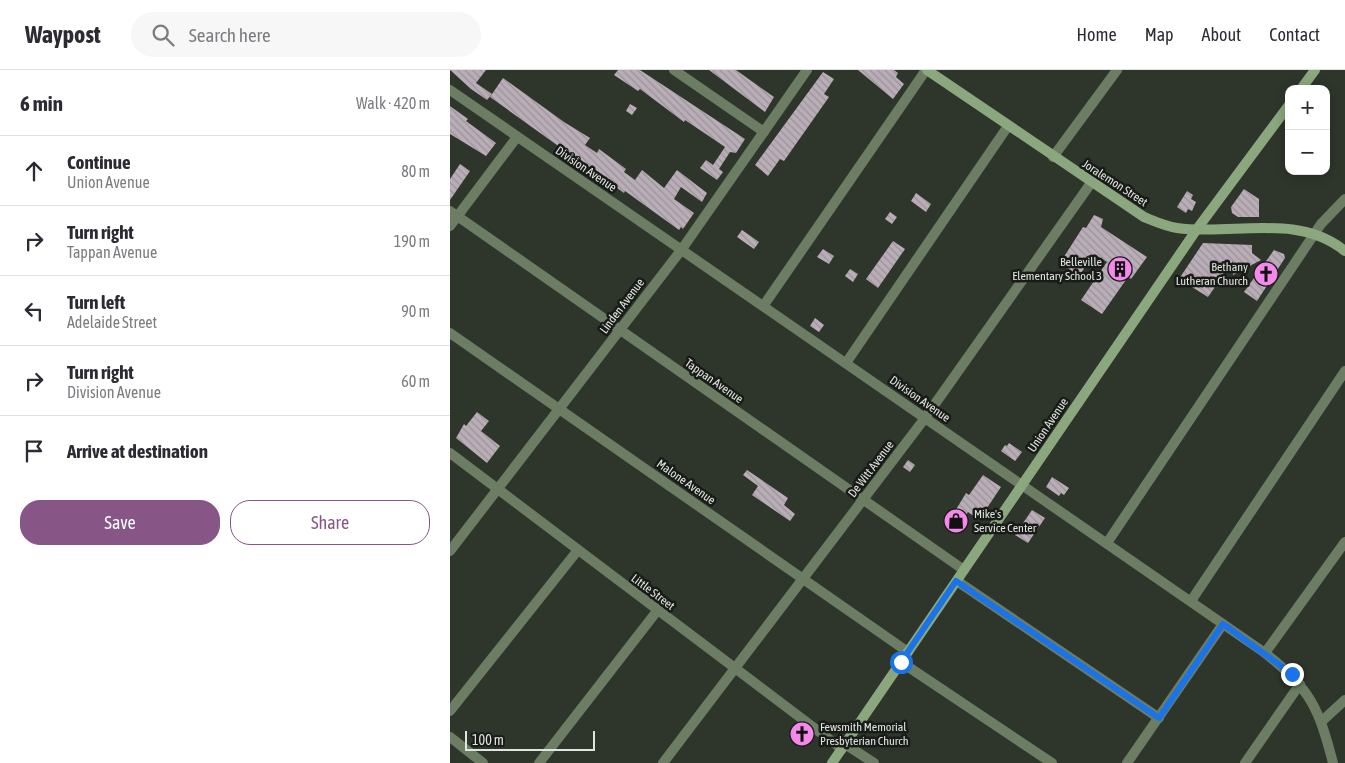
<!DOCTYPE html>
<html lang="en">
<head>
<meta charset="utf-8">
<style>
	:root { --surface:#fff; --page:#f7f7f7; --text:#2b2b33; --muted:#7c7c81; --line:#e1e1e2; --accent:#875586 }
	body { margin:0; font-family:"Asap Condensed",sans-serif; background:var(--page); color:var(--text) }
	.controls { position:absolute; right:15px; top:15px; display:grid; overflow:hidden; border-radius:10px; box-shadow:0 2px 12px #0003 }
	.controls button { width:45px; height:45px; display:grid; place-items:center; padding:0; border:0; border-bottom:1px solid var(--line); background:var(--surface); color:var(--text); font:25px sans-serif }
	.scale { position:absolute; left:15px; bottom:12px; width:130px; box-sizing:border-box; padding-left:5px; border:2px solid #e1e5df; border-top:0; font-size:14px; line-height:18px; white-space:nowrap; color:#e1e5df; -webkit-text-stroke:4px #181b17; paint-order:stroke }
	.stop { position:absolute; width:15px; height:15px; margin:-11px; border:4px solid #1a73e8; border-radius:50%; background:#fff }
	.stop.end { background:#1a73e8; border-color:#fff; box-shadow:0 1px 5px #0008 }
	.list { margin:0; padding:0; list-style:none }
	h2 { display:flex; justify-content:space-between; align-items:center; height:65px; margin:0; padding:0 20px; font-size:21px }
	h2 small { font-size:16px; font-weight:400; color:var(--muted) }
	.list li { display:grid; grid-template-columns:32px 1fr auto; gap:15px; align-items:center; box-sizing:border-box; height:70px; padding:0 20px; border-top:1px solid var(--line) }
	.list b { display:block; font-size:19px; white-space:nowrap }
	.list p { margin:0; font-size:16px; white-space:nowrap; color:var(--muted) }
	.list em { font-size:16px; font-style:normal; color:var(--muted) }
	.actions { display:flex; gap:10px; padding:15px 20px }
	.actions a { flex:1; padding:11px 0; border:1px solid var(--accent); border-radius:20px; text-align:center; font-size:18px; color:var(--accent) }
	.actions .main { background:var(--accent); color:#fff }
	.icon { flex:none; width:28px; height:28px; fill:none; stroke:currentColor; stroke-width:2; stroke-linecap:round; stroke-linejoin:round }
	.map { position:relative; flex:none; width:895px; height:693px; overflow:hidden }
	header { display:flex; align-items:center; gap:30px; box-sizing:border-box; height:70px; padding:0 25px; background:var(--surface); border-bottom:1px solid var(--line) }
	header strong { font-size:24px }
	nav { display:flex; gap:28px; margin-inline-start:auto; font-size:18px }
	.search { width:350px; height:45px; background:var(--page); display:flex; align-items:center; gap:12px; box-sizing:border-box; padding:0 18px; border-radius:28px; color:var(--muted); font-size:19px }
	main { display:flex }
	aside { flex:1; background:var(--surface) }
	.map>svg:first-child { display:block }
	.building { fill:url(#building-back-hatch) }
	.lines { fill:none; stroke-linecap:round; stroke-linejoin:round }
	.street { stroke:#6c7d63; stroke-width:10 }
	.secondary { stroke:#8ba77d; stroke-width:10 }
	.route { stroke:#1a73e8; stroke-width:6 }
	.labels { text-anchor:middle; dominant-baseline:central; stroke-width:5; stroke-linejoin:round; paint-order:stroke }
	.street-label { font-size:12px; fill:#e1e5df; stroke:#181b17 }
	.poi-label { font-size:12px; fill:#e1e5df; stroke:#181b17; text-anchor:end }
</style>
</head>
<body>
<header>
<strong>Waypost</strong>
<div class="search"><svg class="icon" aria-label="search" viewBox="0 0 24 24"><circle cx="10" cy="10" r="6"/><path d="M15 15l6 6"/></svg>Search here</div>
<nav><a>Home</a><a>Map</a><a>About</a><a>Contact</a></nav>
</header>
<main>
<aside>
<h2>6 min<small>Walk · 420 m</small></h2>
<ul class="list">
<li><svg class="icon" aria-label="ahead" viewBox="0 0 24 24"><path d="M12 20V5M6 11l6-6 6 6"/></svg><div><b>Continue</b><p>Union Avenue</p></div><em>80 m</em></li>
<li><svg class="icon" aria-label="right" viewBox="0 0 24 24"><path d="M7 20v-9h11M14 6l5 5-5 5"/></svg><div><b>Turn right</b><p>Tappan Avenue</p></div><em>190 m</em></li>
<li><svg class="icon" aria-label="left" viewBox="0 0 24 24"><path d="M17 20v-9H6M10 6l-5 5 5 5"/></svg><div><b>Turn left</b><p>Adelaide Street</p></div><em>90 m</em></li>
<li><svg class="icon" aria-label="right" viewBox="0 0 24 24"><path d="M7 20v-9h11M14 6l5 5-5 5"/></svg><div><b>Turn right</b><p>Division Avenue</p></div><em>60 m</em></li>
<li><svg class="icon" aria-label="arrive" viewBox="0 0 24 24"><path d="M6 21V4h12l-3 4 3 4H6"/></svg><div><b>Arrive at destination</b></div></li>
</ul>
<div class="actions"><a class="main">Save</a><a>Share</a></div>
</aside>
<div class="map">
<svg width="895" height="693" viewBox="0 0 895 693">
	<defs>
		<pattern id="building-back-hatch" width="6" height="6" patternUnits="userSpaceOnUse" patternTransform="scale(1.25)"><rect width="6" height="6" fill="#b9adb7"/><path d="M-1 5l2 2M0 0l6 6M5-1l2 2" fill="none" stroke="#9c939a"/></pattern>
	</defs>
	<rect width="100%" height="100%" fill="#2e352b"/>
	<g class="building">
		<polygon points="0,0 36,0 26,13 42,24 37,30 21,19"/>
		<polygon points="168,0 190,0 295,69 286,83 280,82 269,99 273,102 267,110 250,98 256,90 263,95 275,77 235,50 234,52 190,19 188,21 164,5"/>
		<polygon points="259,0 286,0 324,27 315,42"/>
		<polygon points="408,0 444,0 448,3 446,7 454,14 443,29"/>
		<polygon points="373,2 384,9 374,24 379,27 334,91 330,89 318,106 305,95"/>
		<polygon points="53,8 114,52 140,68 135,75 147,83 149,79 176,99 174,102 185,110 192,100 214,118 227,100 257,123 252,132 231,117 224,129 244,143 233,159 231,157 229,160 175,121 174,123 40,27"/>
		<polygon points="180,34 187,38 182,45 176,41"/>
		<polygon points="0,36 18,49 16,51 46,73 36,86 0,64"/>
		<polygon points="10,94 20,101 0,130 0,109"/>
		<polygon points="794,119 809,129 809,147 788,147 782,143 781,137"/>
		<polygon points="737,121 743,125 741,129 746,132 742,141 738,139 736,143 727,137"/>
		<polygon points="466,123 481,134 476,142 461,131"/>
		<polygon points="440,142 447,147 442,154 435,149"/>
		<polygon points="644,145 653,149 651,157 697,187 681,209 678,207 652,244 631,230 657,192 644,184 629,206 610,193 633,157 636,158"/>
		<polygon points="292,160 309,172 304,179 287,167"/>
		<polygon points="443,171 455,179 428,218 416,209"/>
		<polygon points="753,173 802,175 802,183 811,190 783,205 783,191 758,227 729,209"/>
		<polygon points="373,179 384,186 379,194 367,187"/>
		<polygon points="824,180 834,184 835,188 807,231 794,222"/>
		<polygon points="400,199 408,204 403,212 395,206"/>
		<polygon points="365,248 374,255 369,262 360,256"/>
		<polygon points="27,342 39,351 31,361 50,376 37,393 6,368 14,354 16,356"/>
		<polygon points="559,373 572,382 565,391 551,381 555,375 557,376"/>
		<polygon points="458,390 465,395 460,402 453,397"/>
		<polygon points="297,400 338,428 334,435 345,444 340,451 302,425 308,416 293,405"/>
		<polygon points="533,405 551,417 529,450 518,442 505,462 497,457 501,452 499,451 516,423 519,425"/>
		<polygon points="602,407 619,418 614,425 611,423 609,426 596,417"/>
		<polygon points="582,440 595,448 578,473 565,465"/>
	</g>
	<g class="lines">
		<g class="street">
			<polyline points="224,0 314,62"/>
			<path d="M0 20 815 583C861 619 869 639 883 693"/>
			<polyline points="603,87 667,0"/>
			<polyline points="0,141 514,500"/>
			<polyline points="0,156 67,67"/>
			<polyline points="314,235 476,0"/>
			<polyline points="0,263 458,582"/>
			<polyline points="396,293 558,56"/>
			<polyline points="0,383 392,679"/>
			<polyline points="657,473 871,154 895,129"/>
			<polyline points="0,481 232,179 357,0"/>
			<polyline points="507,511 709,648"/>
			<polyline points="741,531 895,301"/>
			<polyline points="815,583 895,472"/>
			<polyline points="451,592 602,693"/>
			<polyline points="0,641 128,480"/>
			<polyline points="872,651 895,630"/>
			<polyline points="0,667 33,693"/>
			<polyline points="395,674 424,693"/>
			<polyline points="89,693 207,541"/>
			<polyline points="213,693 475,348 641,113"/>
			<polyline points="677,693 773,554"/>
			<polyline points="795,693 850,614"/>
		</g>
		<g class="secondary">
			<path d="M477 0 694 147C704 151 715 156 727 158 782 166 847 142 895 181"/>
			<polyline points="851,19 865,0"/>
			<polyline points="382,693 747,159 839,35"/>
		</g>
	</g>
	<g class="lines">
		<polyline class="route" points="451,592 506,511 709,648 773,554 842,604"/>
	</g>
	<defs>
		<symbol id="building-disc" viewBox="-11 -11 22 22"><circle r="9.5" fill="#f788eb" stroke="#181b17"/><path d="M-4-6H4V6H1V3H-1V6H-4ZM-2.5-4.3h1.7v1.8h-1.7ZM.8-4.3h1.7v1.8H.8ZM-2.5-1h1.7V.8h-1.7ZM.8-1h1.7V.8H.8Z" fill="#111"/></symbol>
		<symbol id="church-disc" viewBox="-11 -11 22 22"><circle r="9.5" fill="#f788eb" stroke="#181b17"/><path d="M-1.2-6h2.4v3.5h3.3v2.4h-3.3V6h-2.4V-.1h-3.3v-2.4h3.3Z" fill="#111"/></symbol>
		<symbol id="shop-disc" viewBox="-11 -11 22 22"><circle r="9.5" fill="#f788eb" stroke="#181b17"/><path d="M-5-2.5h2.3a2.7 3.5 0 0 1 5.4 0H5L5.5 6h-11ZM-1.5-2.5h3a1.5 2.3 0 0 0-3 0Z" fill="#111"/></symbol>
	</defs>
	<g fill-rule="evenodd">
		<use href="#building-disc" x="656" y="185" width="28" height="28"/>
		<use href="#church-disc" x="802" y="190" width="28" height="28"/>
		<use href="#shop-disc" x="492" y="437" width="28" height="28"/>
		<use href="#church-disc" x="338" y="650" width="28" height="28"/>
	</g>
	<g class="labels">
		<g class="street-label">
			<text transform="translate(136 99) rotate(34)">Division Avenue</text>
			<text transform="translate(665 113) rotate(33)">Joralemon Street</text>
			<text transform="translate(172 236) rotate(-53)">Linden Avenue</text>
			<text transform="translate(264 311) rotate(35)">Tappan Avenue</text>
			<text transform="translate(470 329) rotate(35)">Division Avenue</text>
			<text transform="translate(598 355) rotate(-56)">Union Avenue</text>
			<text transform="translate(421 399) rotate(-53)">De Witt Avenue</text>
			<text transform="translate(236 412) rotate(35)">Malone Avenue</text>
			<text transform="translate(203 522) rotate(37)">Little Street</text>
		</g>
		<g class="poi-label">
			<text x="652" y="192">Belleville<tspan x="652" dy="14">Elementary School 3</tspan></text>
			<text x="798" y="197">Bethany<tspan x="798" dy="14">Lutheran Church</tspan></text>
			<text x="524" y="444" text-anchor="start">Mike's<tspan x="524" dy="14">Service Center</tspan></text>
			<text x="370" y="657" text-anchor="start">Fewsmith Memorial<tspan x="370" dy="14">Presbyterian Church</tspan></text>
		</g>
	</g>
</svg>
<div class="controls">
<button>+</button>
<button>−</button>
</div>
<div class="scale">100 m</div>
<div class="stop" style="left:451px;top:592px"></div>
<div class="stop end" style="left:842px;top:604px"></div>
</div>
</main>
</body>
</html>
